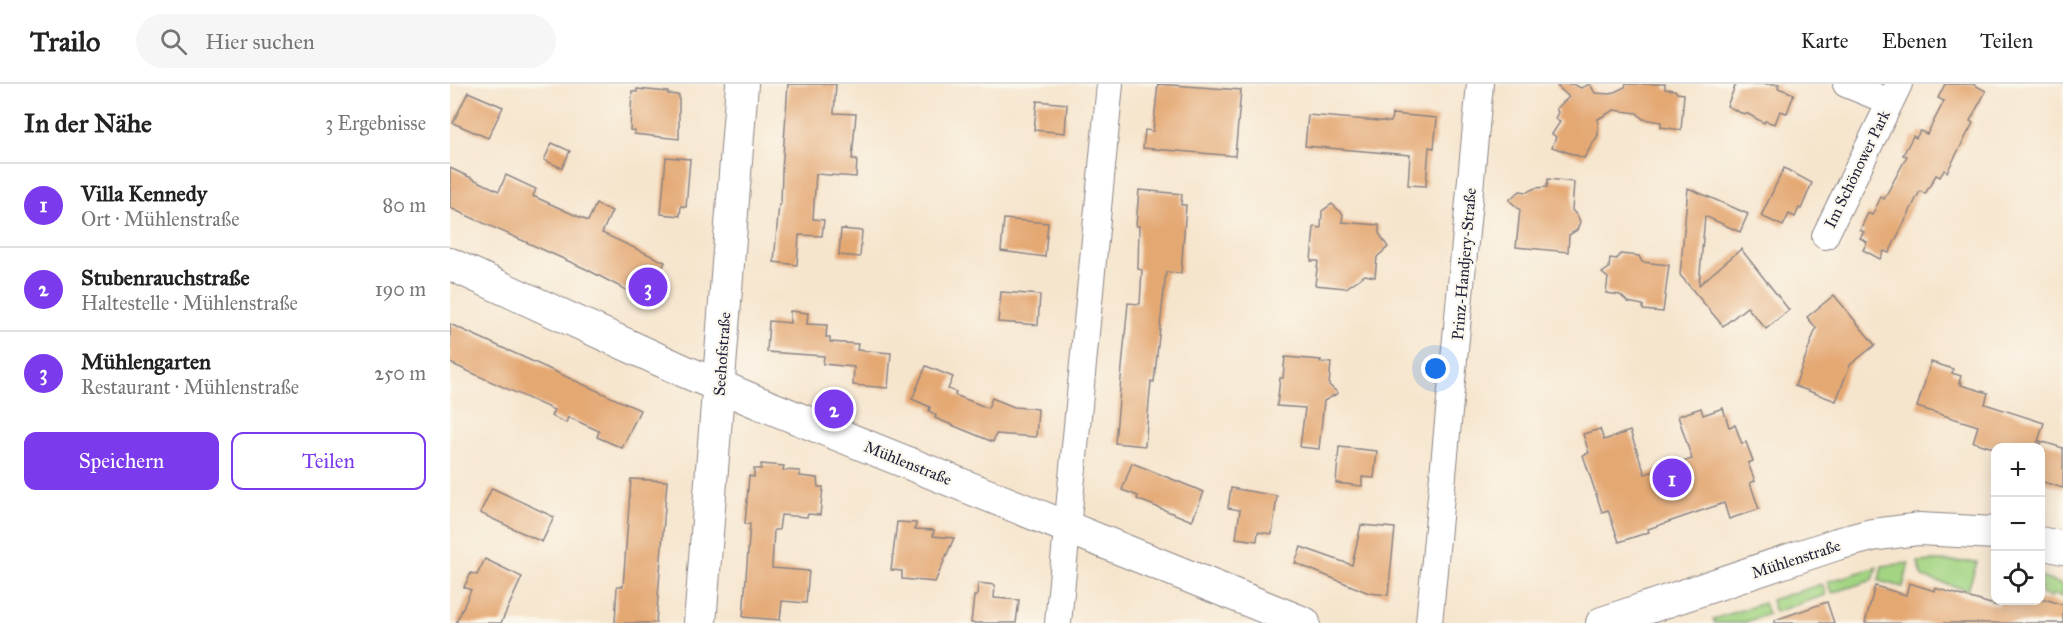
<!DOCTYPE html>
<html lang="de">
<head>
<meta charset="utf-8">
<style>
	:root { --surface:#fff; --page:#f6f6f6; --text:#222; --muted:#767676; --line:#e0e0e0; --accent:#7c3aed }
	body { margin:0; font-family:"IM FELL Great Primer",serif; background:var(--page); color:var(--text) }
	.controls { position:absolute; right:18px; bottom:18px; display:grid; overflow:hidden; border-radius:12px; box-shadow:0 3px 15px #0003 }
	.controls button { width:54px; height:54px; display:grid; place-items:center; padding:0; border:0; border-bottom:2px solid var(--line); background:var(--surface); color:var(--text); font:30px sans-serif }
	.you { position:absolute; left:986px; top:285px; width:21px; height:21px; margin:-15px; border:4px solid #fff; border-radius:50%; background:#1a73e8; box-shadow:0 0 0 9px #1a73e833 }
	.badge { display:grid; place-items:center; width:39px; height:39px; border-radius:50%; background:var(--accent); color:#fff; font-size:20px; font-weight:700 }
	.pin { position:absolute; translate:-50% -50%; border:3px solid #fff; box-shadow:0 2px 6px #0006 }
	.list { margin:0; padding:0; list-style:none }
	h2 { display:flex; justify-content:space-between; align-items:center; height:78px; margin:0; padding:0 24px; font-size:26px }
	h2 small { font-size:20px; font-weight:400; color:var(--muted) }
	.list li { display:grid; grid-template-columns:39px 1fr auto; gap:18px; align-items:center; box-sizing:border-box; height:84px; padding:0 24px; border-top:2px solid var(--line) }
	.list b { display:block; font-size:22px; white-space:nowrap }
	.list p { margin:0; font-size:20px; white-space:nowrap; color:var(--muted) }
	.list em { font-size:20px; font-style:normal; color:var(--muted) }
	.actions { display:flex; gap:12px; padding:18px 24px }
	.actions a { flex:1; padding:14px 0; border:2px solid var(--accent); border-radius:12px; text-align:center; font-size:21px; color:var(--accent) }
	.actions .main { background:var(--accent); color:#fff }
	.icon { flex:none; width:33px; height:33px; fill:none; stroke:currentColor; stroke-width:2; stroke-linecap:round; stroke-linejoin:round }
	.map { position:relative; flex:none; width:1613px; height:539px; overflow:hidden }
	header { display:flex; align-items:center; gap:36px; box-sizing:border-box; height:84px; padding:0 30px; background:var(--surface); border-bottom:2px solid var(--line) }
	header strong { font-size:28px }
	nav { display:flex; gap:33px; margin-inline-start:auto; font-size:21px }
	.search { width:420px; height:54px; background:var(--page); display:flex; align-items:center; gap:15px; box-sizing:border-box; padding:0 21px; border-radius:33px; color:var(--muted); font-size:22px }
	main { display:flex }
	aside { flex:1; background:var(--surface) }
	.map>svg:first-child { display:block }
	.green { fill:#a3d482; stroke:#627b5e; stroke-width:1.5 }
	.building { fill:#e4a873 }
	.lines { fill:none; stroke-linecap:round; stroke-linejoin:round }
	.minor-casing { stroke:#8c8484; stroke-width:28 }
	.tertiary-casing { stroke:#8c8484; stroke-width:34 }
	.minor { stroke:#fff; stroke-width:26 }
	.tertiary { stroke:#fff; stroke-width:32 }
	.labels { text-anchor:middle; dominant-baseline:central; stroke-width:4.5; stroke-linejoin:round; paint-order:stroke }
	.street-label { font-size:16px; fill:#22223b; stroke:#fbf7ec }
</style>
</head>
<body>
<header>
<strong>Trailo</strong>
<div class="search"><svg class="icon" aria-label="search" viewBox="0 0 24 24"><circle cx="10" cy="10" r="6"/><path d="M15 15l6 6"/></svg>Hier suchen</div>
<nav><a>Karte</a><a>Ebenen</a><a>Teilen</a></nav>
</header>
<main>
<aside>
<h2>In der Nähe<small>3 Ergebnisse</small></h2>
<ul class="list">
<li><span class="badge">1</span><div><b>Villa Kennedy</b><p>Ort · Mühlenstraße</p></div><em>80 m</em></li>
<li><span class="badge">2</span><div><b>Stubenrauchstraße</b><p>Haltestelle · Mühlenstraße</p></div><em>190 m</em></li>
<li><span class="badge">3</span><div><b>Mühlengarten</b><p>Restaurant · Mühlenstraße</p></div><em>250 m</em></li>
</ul>
<div class="actions"><a class="main">Speichern</a><a>Teilen</a></div>
</aside>
<div class="map">
<svg width="1613" height="539" viewBox="0 0 1613 539">
	<rect width="100%" height="100%" fill="#fbf7ec"/>
	<filter id="ink" filterUnits="userSpaceOnUse"><feTurbulence type="fractalNoise" baseFrequency=".0167" numOctaves="2"/><feDisplacementMap in="SourceGraphic" scale="12" xChannelSelector="R" yChannelSelector="G"/><feConvolveMatrix kernelMatrix="1 2 1 2 8 2 1 2 1" color-interpolation-filters="sRGB"/></filter>
	<filter id="wash" filterUnits="userSpaceOnUse"><feTurbulence type="fractalNoise" baseFrequency=".008" numOctaves="4" result="noise"/><feDisplacementMap in="SourceGraphic" scale="24" xChannelSelector="R" yChannelSelector="G"/><feGaussianBlur stdDeviation="1.35" result="paint"/><feColorMatrix in="noise" values="0 0 0 0 0 0 0 0 0 0 0 0 0 0 0 0 0 1.4 0 .05"/><feComposite in="paint" operator="in"/></filter>
	<g filter="url(#wash)">
		<rect width="100%" height="100%" fill="#f6e5cd"/>
		<g class="green">
			<polygon points="1483,477 1527,478 1518,506 1472,493 1468,478"/>
			<polygon points="1459,479 1453,503 1429,497 1432,482"/>
			<polygon points="1427,483 1423,496 1382,509 1377,498"/>
			<polygon points="1590,493 1613,501 1613,513 1604,510 1602,513 1591,510"/>
			<polygon points="1372,500 1376,511 1325,528 1321,516"/>
			<polygon points="1314,519 1318,530 1293,539 1265,539 1263,535"/>
		</g>
		<g id="blocks">
			<g class="building">
				<polygon points="338,0 386,0 384,29 406,30 402,75 407,75 406,93 366,90 363,135 374,136 372,152 349,151 347,181 324,178 329,120 331,120 332,87"/>
				<polygon points="708,0 791,6 785,72 693,64 695,46 703,47"/>
				<polygon points="1105,0 1123,0 1131,4 1140,0 1145,9 1160,10 1175,3 1176,0 1215,0 1215,5 1225,6 1227,9 1234,10 1231,46 1211,43 1211,38 1193,35 1187,29 1164,26 1148,35 1148,51 1134,74 1102,63 1106,53 1102,50 1110,38 1105,35 1108,28 1106,25 1119,13"/>
				<polygon points="1286,0 1329,0 1328,4 1344,10 1337,29 1330,27 1325,40 1315,37 1314,39 1298,30 1291,29 1277,22"/>
				<polygon points="1495,0 1523,0 1536,7 1520,37 1523,39 1497,88 1494,86 1490,93 1486,91 1475,110 1470,107 1439,169 1434,167 1430,175 1413,166 1417,158 1410,154 1414,148 1410,146 1418,129 1422,131 1431,113 1434,115 1457,72 1453,71 1463,52 1466,54 1470,47 1477,50 1494,17 1488,14"/>
				<polygon points="187,5 218,8 218,10 229,11 229,55 184,50 185,47 180,46 182,7 187,8"/>
				<polygon points="18,8 53,23 38,54 3,39"/>
				<polygon points="587,17 617,20 615,49 584,46"/>
				<polygon points="942,30 987,34 984,64 979,63 976,102 958,101 960,71 855,62 858,31 941,38"/>
				<polygon points="102,59 120,67 112,84 94,76"/>
				<polygon points="216,73 240,75 236,123 231,122 230,132 211,130"/>
				<polygon points="0,84 49,107 56,91 86,105 83,112 138,137 146,120 162,127 152,149 215,178 203,203 205,206 201,215 195,216 136,185 0,124"/>
				<polygon points="1334,84 1362,99 1351,125 1349,124 1345,133 1339,130 1333,142 1311,132"/>
				<polygon points="1098,95 1124,98 1122,126 1128,133 1130,138 1127,146 1119,151 1118,168 1066,163 1070,126 1059,116 1070,107 1077,108 1085,104 1097,103"/>
				<polygon points="1238,104 1298,130 1290,148 1255,132 1249,201 1291,165 1339,226 1316,245 1297,223 1273,242 1230,191"/>
				<polygon points="689,106 732,110 731,121 736,121 731,189 716,188 704,298 701,297 695,362 665,359 678,219 690,220 692,186 688,185 689,142 686,142"/>
				<polygon points="882,120 893,130 892,138 929,141 929,149 938,163 927,173 925,193 915,191 896,204 865,201 868,177 861,177 864,143 871,144 872,127"/>
				<polygon points="554,135 598,139 595,173 551,167"/>
				<polygon points="391,145 412,147 410,173 389,171"/>
				<polygon points="1170,170 1189,172 1192,178 1219,181 1213,228 1193,226 1193,221 1178,218 1170,211 1156,209 1158,194 1152,189 1159,184 1160,174 1167,175"/>
				<polygon points="551,208 590,211 588,241 548,238"/>
				<polygon points="1384,211 1425,261 1400,281 1386,317 1345,302 1366,244 1357,233"/>
				<polygon points="340,227 358,229 357,240 377,241 376,253 380,253 380,258 408,260 407,266 441,269 438,304 403,301 404,283 373,280 374,272 317,268 319,237 340,239"/>
				<polygon points="0,240 190,326 172,364 147,353 149,347 118,333 116,339 101,332 104,326 0,279"/>
				<polygon points="835,273 871,276 870,278 881,279 879,301 888,309 874,317 869,365 850,363 855,324 827,322 830,294 833,294"/>
				<polygon points="1481,278 1503,285 1502,289 1511,292 1509,299 1512,299 1511,301 1538,309 1535,320 1594,339 1586,363 1540,363 1523,358 1528,342 1467,323"/>
				<polygon points="476,282 503,293 498,305 506,308 505,311 538,324 542,314 564,323 588,325 586,353 546,350 543,358 485,334 486,331 479,327 480,323 462,315"/>
				<polygon points="1251,324 1253,331 1273,324 1279,343 1285,341 1292,360 1296,358 1303,377 1298,379 1305,397 1300,399 1309,425 1279,435 1274,419 1198,445 1199,448 1169,458 1158,426 1152,428 1133,371 1139,369 1133,350 1150,345 1154,356 1180,347 1195,390 1242,375 1228,332"/>
				<polygon points="1590,357 1613,364 1613,404 1590,397"/>
				<polygon points="889,363 927,367 924,394 912,393 912,402 886,399"/>
				<polygon points="682,379 754,408 742,437 687,415 688,412 672,406"/>
				<polygon points="311,380 334,382 333,386 350,387 350,392 367,394 368,403 373,403 370,431 358,430 357,433 331,431 329,446 324,446 322,484 359,487 356,519 332,517 330,536 293,533 300,440 295,440 299,392 304,393 304,385 311,385"/>
				<polygon points="181,395 217,397 206,539 165,539 167,502 173,502"/>
				<polygon points="42,404 104,433 92,458 30,429"/>
				<polygon points="781,404 827,412 822,450 808,448 807,457 786,454 790,426 778,424"/>
				<polygon points="447,438 466,439 465,445 484,446 483,452 504,454 485,498 452,495 452,487 441,486"/>
				<polygon points="911,441 945,444 938,511 919,509 845,479 851,463 902,481"/>
				<polygon points="35,475 72,493 51,539 6,539 21,506 14,503 21,489 27,491"/>
				<polygon points="528,499 545,501 544,514 569,516 566,539 521,539 524,512 527,512"/>
				<polygon points="1459,499 1485,507 1485,504 1548,522 1550,516 1598,516 1613,521 1613,539 1415,539 1425,502 1456,511"/>
				<polygon points="1377,518 1384,539 1325,539 1325,536"/>
			</g>
		</g>
	</g>
	<g filter="url(#ink)">
		<use href="#blocks" fill-opacity="0" stroke="#8c8484" stroke-width="1.5"/>
		<g class="lines">
			<defs>
				<g id="minor">
					<polyline points="1396,0 1440,18"/>
					<polyline points="1375,152 1449,0"/>
					<polyline points="608,539 660,0"/>
					<polyline points="979,539 1030,0"/>
				</g>
				<g id="tertiary">
					<polyline points="0,180 234,287 307,318 854,539"/>
					<polyline points="1590,459 1613,464"/>
					<polyline points="250,539 292,0"/>
					<polyline points="1152,539 1387,460 1422,451 1469,445 1546,449"/>
				</g>
			</defs>
			<use href="#minor" class="minor-casing"/>
			<use href="#tertiary" class="tertiary-casing"/>
			<use href="#minor" class="minor"/>
			<use href="#tertiary" class="tertiary"/>
		</g>
	</g>
	<g class="labels">
		<g class="street-label">
			<text transform="translate(1407 85) rotate(-64)">Im Schönower Park</text>
			<text transform="translate(1014 180) rotate(-85)">Prinz-Handjery-Straße</text>
			<text transform="translate(272 270) rotate(-86)">Seehofstraße</text>
			<text transform="translate(458 379) rotate(22)">Mühlenstraße</text>
			<text transform="translate(1346 475) rotate(-18)">Mühlenstraße</text>
		</g>
	</g>
</svg>
<div class="controls">
<button>+</button>
<button>−</button>
<button><svg class="icon" aria-label="locate" viewBox="0 0 24 24"><circle cx="12" cy="12" r="6"/><path d="M12 2v4M12 18v4M2 12h4M18 12h4"/></svg></button>
</div>
<div class="you"></div>
<div class="pin badge" style="left:1222px;top:394px">1</div>
<div class="pin badge" style="left:384px;top:325px">2</div>
<div class="pin badge" style="left:198px;top:203px">3</div>
</div>
</main>
</body>
</html>
